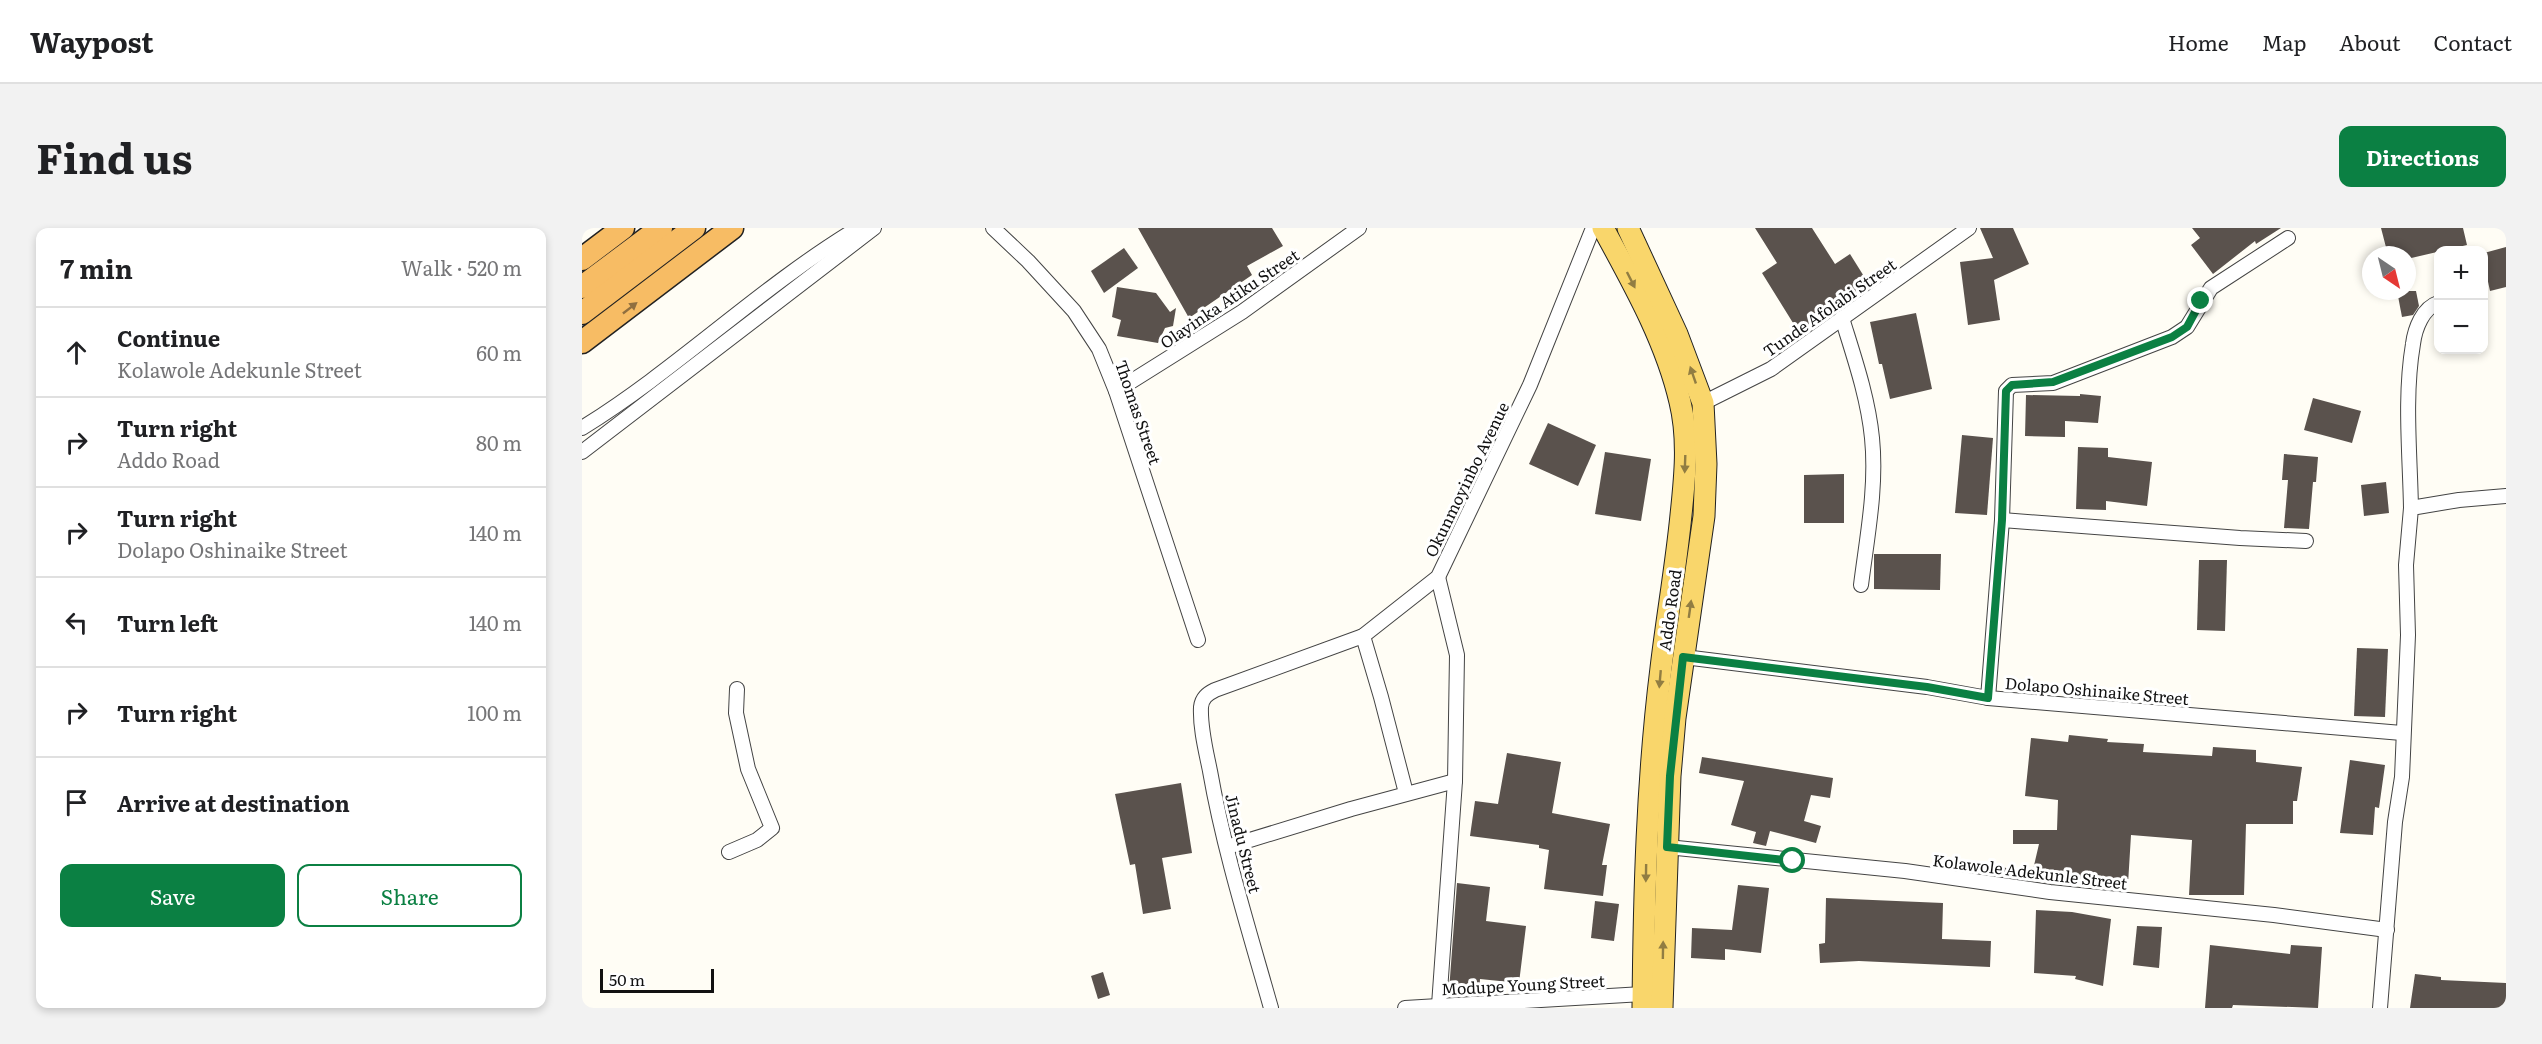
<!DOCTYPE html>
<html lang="en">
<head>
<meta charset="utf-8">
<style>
	:root { --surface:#fff; --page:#f2f2f2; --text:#202124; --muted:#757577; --line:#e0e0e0; --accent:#0b8043 }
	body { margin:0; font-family:Literata,serif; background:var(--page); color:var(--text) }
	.controls { position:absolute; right:18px; top:18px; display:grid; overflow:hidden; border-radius:12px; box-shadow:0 3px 9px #0003 }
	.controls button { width:54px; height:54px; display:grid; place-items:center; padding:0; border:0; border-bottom:2px solid var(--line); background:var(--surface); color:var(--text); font:30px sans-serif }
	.compass { position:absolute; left:1780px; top:18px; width:54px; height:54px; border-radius:50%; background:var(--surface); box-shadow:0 3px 9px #0003; rotate:145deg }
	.scale { position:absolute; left:18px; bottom:15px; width:114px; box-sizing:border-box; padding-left:6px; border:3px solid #111; border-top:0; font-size:16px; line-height:21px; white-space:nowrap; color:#111; -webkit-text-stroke:4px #fff; paint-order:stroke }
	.stop { position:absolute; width:18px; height:18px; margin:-14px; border:4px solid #0b8043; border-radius:50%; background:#fff }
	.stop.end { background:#0b8043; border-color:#fff; box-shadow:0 2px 6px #0008 }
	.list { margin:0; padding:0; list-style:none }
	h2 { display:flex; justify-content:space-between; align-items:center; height:78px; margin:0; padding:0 24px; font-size:26px }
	h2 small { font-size:20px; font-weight:400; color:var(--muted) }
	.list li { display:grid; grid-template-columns:39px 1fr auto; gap:18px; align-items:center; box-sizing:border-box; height:90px; padding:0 24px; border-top:2px solid var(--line) }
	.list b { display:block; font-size:22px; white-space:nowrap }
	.list p { margin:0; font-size:20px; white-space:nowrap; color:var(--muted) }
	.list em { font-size:20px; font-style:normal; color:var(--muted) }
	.actions { display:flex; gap:12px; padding:18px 24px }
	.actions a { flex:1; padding:14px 0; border:2px solid var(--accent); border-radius:12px; text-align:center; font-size:21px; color:var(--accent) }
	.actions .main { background:var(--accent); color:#fff }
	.icon { flex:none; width:33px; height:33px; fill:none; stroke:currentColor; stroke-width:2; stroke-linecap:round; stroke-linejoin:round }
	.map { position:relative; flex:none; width:1924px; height:780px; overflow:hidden; border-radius:12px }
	header { display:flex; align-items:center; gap:36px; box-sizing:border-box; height:84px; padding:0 30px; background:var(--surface); border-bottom:2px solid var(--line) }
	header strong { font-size:28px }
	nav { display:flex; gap:33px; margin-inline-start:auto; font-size:21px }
	.intro { display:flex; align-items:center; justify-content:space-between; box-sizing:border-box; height:144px; padding:0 36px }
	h1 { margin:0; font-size:42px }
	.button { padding:15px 27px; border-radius:12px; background:var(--accent); color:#fff; font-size:21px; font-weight:700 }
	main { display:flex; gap:36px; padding:0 36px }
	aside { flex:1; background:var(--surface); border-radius:12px; box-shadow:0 3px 9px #0003 }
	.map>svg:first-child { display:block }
	.building { fill:#5a524d }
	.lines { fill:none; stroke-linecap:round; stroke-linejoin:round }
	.minor-casing { stroke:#444; stroke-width:16 }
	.primary-casing { stroke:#222; stroke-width:23 }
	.trunk-casing { stroke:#222; stroke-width:25 }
	.minor { stroke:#fff; stroke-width:14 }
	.primary { stroke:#f9d66b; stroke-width:21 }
	.trunk { stroke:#f7bc64; stroke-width:22 }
	.oneway { fill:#917d42 }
	.oneway2 { fill:#906f3f }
	.route { stroke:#0b8043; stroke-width:8 }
	.labels { text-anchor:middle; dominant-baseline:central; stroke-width:6; stroke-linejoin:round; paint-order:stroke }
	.street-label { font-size:16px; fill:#111; stroke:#fff }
</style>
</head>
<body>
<header>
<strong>Waypost</strong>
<nav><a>Home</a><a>Map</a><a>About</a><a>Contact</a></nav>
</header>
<div class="intro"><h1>Find us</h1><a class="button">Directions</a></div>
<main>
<aside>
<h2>7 min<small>Walk · 520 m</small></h2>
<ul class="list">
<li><svg class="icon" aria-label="ahead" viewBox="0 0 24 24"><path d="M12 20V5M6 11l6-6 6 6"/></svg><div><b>Continue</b><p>Kolawole Adekunle Street</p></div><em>60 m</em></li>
<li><svg class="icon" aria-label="right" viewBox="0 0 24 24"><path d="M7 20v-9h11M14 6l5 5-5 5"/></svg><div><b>Turn right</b><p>Addo Road</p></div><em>80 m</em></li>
<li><svg class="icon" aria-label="right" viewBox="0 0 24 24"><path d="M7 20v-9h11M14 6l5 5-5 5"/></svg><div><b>Turn right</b><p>Dolapo Oshinaike Street</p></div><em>140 m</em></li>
<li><svg class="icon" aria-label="left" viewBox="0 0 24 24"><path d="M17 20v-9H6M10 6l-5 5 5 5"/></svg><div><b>Turn left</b></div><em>140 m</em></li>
<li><svg class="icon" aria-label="right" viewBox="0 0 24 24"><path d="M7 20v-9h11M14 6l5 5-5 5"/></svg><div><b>Turn right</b></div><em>100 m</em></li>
<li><svg class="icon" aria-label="arrive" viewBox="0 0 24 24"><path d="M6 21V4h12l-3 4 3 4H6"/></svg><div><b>Arrive at destination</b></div></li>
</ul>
<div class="actions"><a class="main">Save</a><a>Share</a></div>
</aside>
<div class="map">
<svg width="1924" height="780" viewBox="0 0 1924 780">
	<rect width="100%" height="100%" fill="#fffdf5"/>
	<g class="building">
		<polygon points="556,0 690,0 701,18 665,38 670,47 607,90"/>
		<polygon points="1173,0 1230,0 1253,36 1268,26 1288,58 1216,103 1180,45 1195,35"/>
		<polygon points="1398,0 1431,0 1447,36 1412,52 1418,92 1386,97 1378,34 1411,30"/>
		<polygon points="1610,0 1699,0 1674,16 1673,13 1631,46 1609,17 1618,10"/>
		<polygon points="1799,0 1881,0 1885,17 1825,31 1825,27 1806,27"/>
		<polygon points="1924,19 1924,59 1908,63 1902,35 1902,25"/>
		<polygon points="542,20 556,40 522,65 509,43"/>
		<polygon points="535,59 574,65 588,84 594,80 591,98 583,100 576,115 535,108 539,92 530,89"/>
		<polygon points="1815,63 1834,63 1837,78 1831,87 1820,89"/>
		<polygon points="1334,85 1350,161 1308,171 1300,136 1297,136 1288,94"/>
		<polygon points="1498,166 1519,168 1516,195 1483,193 1483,209 1443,208 1444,167 1498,168"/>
		<polygon points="1731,170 1779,183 1770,215 1722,202"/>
		<polygon points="966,195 1014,217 996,258 947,236"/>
		<polygon points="1380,207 1411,210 1405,287 1373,285"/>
		<polygon points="1496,219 1526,220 1526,229 1570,234 1565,278 1524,273 1524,282 1494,281"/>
		<polygon points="1023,224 1069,231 1059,293 1013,286"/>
		<polygon points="1702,226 1736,229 1734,254 1731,254 1727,301 1702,300 1706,252 1700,252"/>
		<polygon points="1262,246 1262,295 1222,295 1222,247"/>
		<polygon points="1804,254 1807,285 1782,288 1779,257"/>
		<polygon points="1292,326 1359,326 1358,362 1292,361"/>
		<polygon points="1617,332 1645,332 1643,403 1615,402"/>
		<polygon points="1775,420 1806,421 1803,489 1772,488"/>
		<polygon points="1487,507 1526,511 1525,514 1562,516 1561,524 1630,528 1631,519 1674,522 1674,534 1720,539 1715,573 1711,573 1711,596 1664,596 1662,667 1607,667 1610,612 1549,607 1546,656 1474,656 1418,648 1420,639 1450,646 1457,616 1431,616 1431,602 1475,602 1476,572 1443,568 1449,510 1486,514"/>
		<polygon points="925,525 979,534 970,585 1028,596 1020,637 1025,637 1021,668 962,661 967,622 957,620 957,617 888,608 893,573 916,576"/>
		<polygon points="1120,529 1251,550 1248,570 1229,567 1222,593 1239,598 1234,615 1188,603 1184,618 1171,615 1174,604 1149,597 1162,553 1117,545"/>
		<polygon points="1768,532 1803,537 1797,580 1793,579 1791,607 1758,605"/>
		<polygon points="599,555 610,625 580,630 589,681 561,686 553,636 548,637 533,566"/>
		<polygon points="875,655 908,659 904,693 944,698 937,755 898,751 897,765 867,763"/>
		<polygon points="1156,657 1187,660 1179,725 1143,721 1143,732 1109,730 1110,700 1150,702"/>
		<polygon points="1244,670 1361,675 1360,711 1409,713 1408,739 1277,733 1238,735 1237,716 1243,715"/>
		<polygon points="1013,673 1037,676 1032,713 1009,710"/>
		<polygon points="1454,682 1490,684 1529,691 1521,758 1493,751 1494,748 1452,745"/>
		<polygon points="1555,698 1580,699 1577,740 1551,737"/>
		<polygon points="1628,717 1708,726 1709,717 1740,719 1736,780 1651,777 1650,780 1623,780"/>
		<polygon points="521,744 528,767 516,771 509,748"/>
		<polygon points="1833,746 1859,749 1859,752 1924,755 1924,780 1828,780"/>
	</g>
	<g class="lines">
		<defs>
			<g id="minor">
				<polyline points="411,0 446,33 492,83 517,121 534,163 616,412"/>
				<path d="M1260 90C1272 129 1286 169 1290 210 1295 259 1285 309 1279 357"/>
				<polyline points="534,163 660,84 777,0"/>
				<polyline points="1121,175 1189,141 1387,0"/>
				<path d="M0 200C97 140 178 59 276 0"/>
				<polyline points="0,224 292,0"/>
				<path d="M1829 280C1828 226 1822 169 1831 116 1833 100 1841 80 1856 75"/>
				<polyline points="1420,292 1658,310 1724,313"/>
				<polyline points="856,349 875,427 873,553 857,777"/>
				<polyline points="781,408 799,469 824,565"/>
				<polyline points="1102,429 1345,459 1406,470 1820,505"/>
				<polyline points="1406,470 1420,292 1424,163 1430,157 1471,155 1590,109 1605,99 1629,60 1706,10"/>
				<polyline points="645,619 769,581 873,553"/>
				<polyline points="1085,619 1323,643 1468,664 1692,687 1805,702"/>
				<polyline points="147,624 175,612 190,600 166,541 154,485 155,461"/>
				<path d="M689 780C667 702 642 623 628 543 624 523 618 500 619 479 620 470 625 466 633 462L781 408 856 349 948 157 1011 0"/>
				<polyline points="823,780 1061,766"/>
				<polyline points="1798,780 1813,594 1820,549 1826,407 1824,337 1829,280 1877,272 1924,268"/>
			</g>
			<g id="primary">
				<path d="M1021 0C1051 55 1084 113 1098 174 1107 211 1103 249 1099 287 1094 338 1085 389 1079 440 1065 552 1062 667 1061 780"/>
				<polyline points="1046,0 1095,106 1121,175 1124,236 1122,288 1093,490 1088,548 1080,780"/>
			</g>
			<g id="trunk">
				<polyline points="0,31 41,0"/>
				<polyline points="0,59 79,0"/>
				<polyline points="0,85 112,0"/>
				<polyline points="0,114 150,0"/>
			</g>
		</defs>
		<use href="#minor" class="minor-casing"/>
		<use href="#primary" class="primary-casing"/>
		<use href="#trunk" class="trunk-casing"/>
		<use href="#minor" class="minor"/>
		<use href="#primary" class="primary"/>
		<use href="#trunk" class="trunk"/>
	</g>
	<defs><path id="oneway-solid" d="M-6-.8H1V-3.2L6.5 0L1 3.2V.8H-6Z" transform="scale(1.5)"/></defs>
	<g class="oneway">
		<use href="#oneway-solid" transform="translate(1049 52) rotate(63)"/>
		<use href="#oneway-solid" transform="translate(1111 147) rotate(-109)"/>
		<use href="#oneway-solid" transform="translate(1103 236) rotate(92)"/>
		<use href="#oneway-solid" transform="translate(1108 381) rotate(-82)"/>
		<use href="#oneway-solid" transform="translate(1078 451) rotate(95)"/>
		<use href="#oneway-solid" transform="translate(1064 645) rotate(91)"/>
		<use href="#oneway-solid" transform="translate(1081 722) rotate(-89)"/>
	</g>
	<use class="oneway2" href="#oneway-solid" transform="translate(48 80) rotate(-38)"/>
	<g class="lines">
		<polyline class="route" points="1211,633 1085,619 1088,548 1101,429 1345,459 1406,470 1420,292 1424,163 1430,157 1471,154 1590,109 1605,99 1619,73"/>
	</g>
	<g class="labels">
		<g class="street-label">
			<text transform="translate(647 70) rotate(-34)">Olayinka Atiku Street</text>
			<text transform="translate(1247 79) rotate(-35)">Tunde Afolabi Street</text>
			<text transform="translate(557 184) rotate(71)">Thomas Street</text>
			<text transform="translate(884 251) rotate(-64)">Okunmoyinbo Avenue</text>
			<text transform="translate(1087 382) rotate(-82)">Addo Road</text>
			<text transform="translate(1515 462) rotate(5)">Dolapo Oshinaike Street</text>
			<text transform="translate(662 615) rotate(76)">Jinadu Street</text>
			<text transform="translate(1448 643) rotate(7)">Kolawole Adekunle Street</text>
			<text transform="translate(941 756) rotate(-3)">Modupe Young Street</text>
		</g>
	</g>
</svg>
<div class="controls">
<button>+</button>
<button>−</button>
</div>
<svg class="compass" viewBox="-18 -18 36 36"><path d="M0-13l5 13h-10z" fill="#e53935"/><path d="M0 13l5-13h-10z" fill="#757577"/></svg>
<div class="scale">50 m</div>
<div class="stop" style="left:1211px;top:633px"></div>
<div class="stop end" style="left:1619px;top:73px"></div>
</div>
</main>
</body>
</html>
